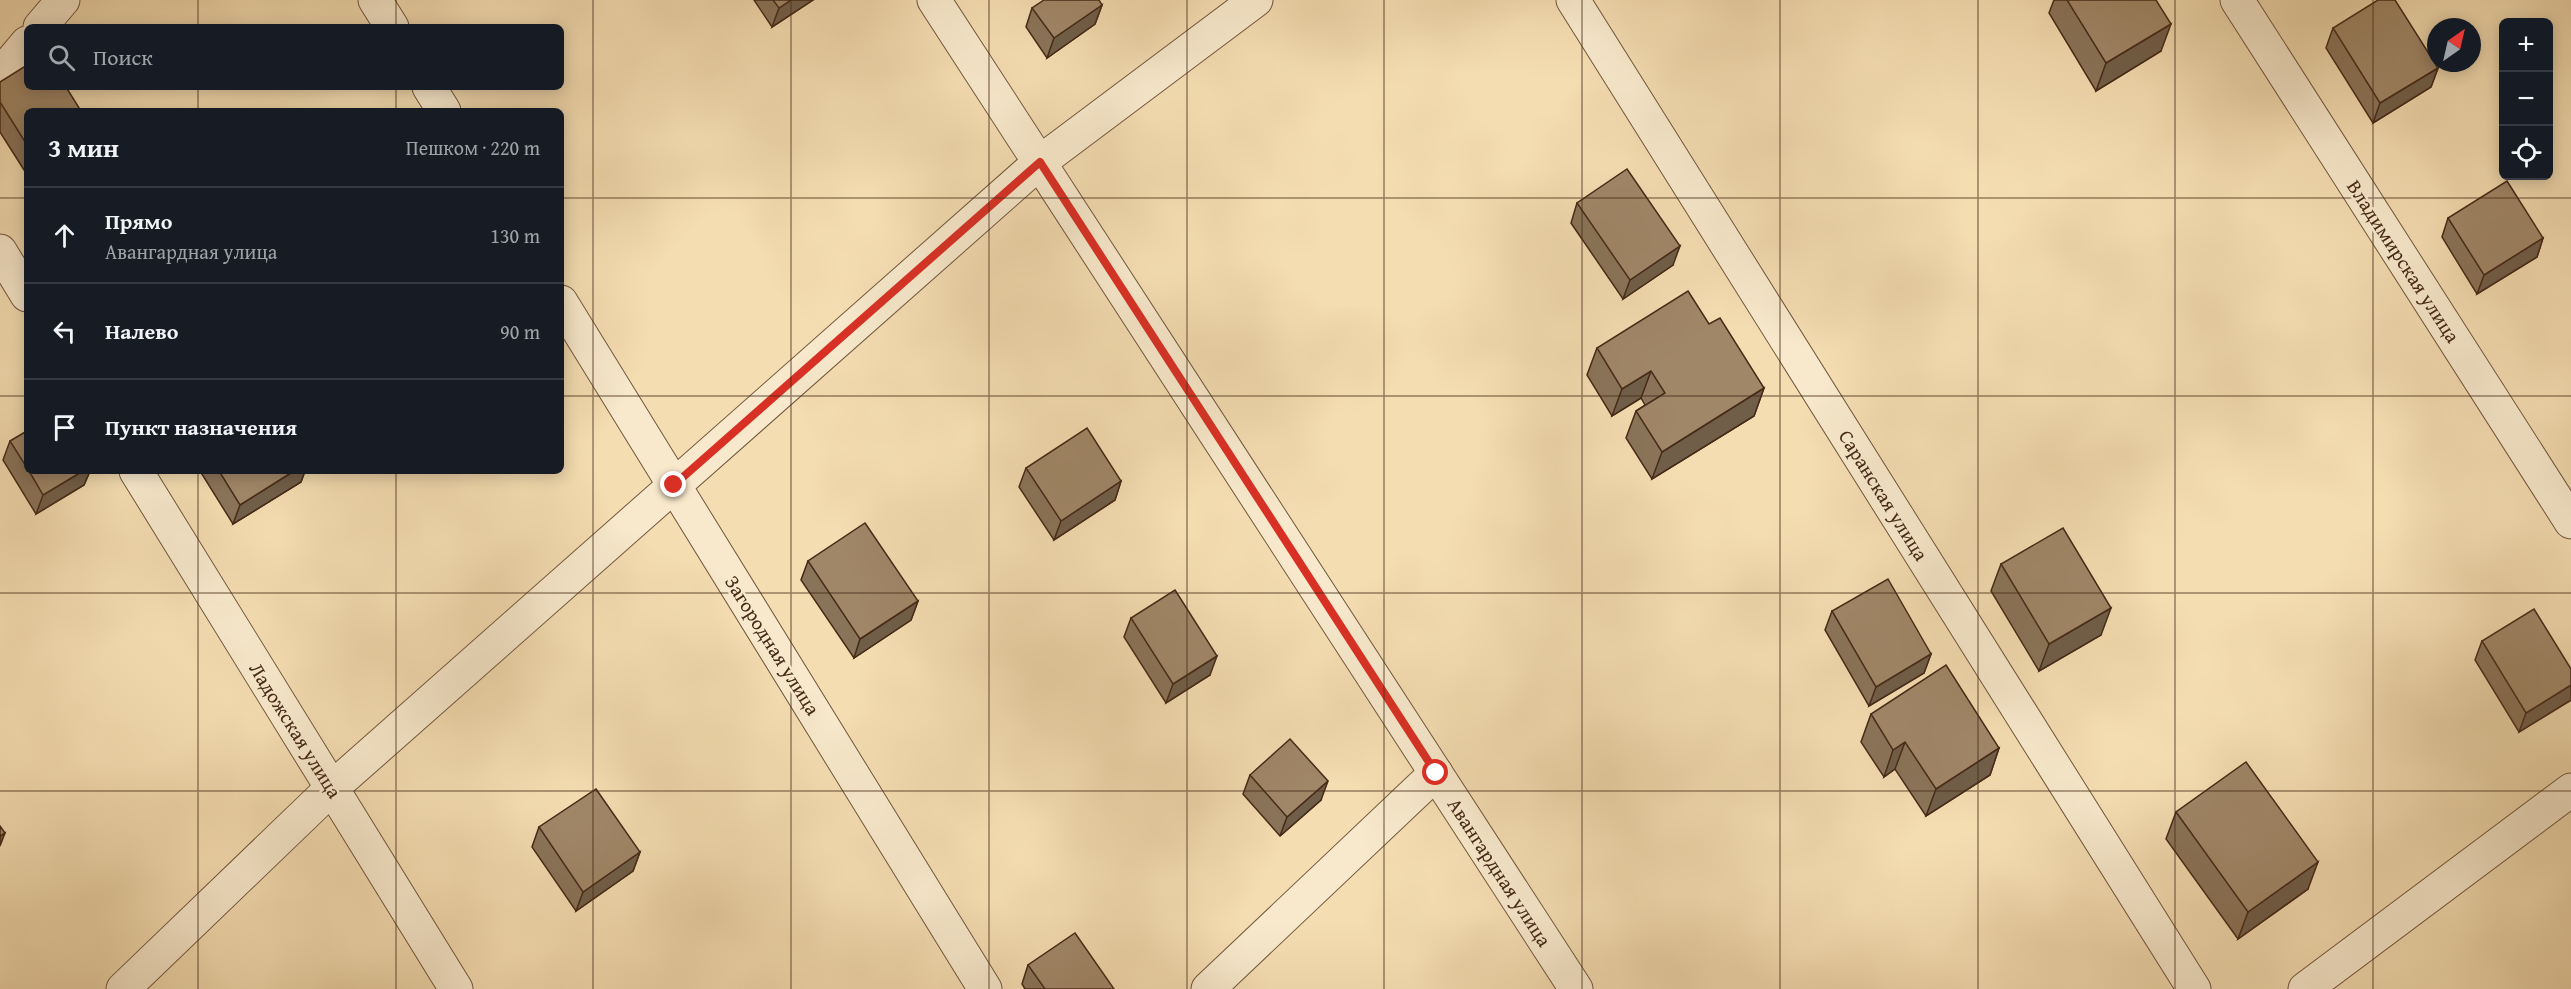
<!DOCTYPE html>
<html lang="ru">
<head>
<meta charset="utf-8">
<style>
	:root { --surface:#171b24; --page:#242831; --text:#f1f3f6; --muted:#9ea1a6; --line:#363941 }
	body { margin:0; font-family:"Gentium Book Plus",serif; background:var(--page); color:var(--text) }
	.controls { position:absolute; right:18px; top:18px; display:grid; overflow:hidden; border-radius:9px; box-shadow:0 3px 15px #0003 }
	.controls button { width:54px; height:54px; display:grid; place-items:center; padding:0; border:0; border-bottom:2px solid var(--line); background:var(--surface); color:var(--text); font:30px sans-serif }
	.compass { position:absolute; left:2427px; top:18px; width:54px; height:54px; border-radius:50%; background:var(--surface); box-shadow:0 3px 15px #0003; rotate:34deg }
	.stop { position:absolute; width:18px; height:18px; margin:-14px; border:4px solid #d93025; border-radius:50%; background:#fff }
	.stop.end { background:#d93025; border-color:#fff; box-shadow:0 2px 6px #0008 }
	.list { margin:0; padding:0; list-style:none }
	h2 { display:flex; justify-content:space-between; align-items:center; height:78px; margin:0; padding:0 24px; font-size:26px }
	h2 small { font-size:20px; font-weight:400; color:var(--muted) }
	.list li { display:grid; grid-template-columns:39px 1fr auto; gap:18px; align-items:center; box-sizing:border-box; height:96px; padding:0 24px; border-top:2px solid var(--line) }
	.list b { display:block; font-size:22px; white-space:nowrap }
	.list p { margin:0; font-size:20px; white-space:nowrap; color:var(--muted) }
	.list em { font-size:20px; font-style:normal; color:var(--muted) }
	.icon { flex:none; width:33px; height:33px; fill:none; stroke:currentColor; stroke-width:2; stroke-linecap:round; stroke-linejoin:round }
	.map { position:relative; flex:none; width:2571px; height:989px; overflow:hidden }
	.search { position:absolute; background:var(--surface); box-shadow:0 3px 15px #0003; left:24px; top:24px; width:540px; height:66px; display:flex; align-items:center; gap:15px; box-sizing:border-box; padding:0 21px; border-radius:9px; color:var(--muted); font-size:22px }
	.panel { position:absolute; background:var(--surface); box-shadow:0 3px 15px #0003; left:24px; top:108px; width:540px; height:366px; border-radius:9px }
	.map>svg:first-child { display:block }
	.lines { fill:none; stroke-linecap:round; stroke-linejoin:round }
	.minor-casing { stroke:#72573e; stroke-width:35 }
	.minor { stroke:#f8e9cc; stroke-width:33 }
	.wall { fill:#8a7459; stroke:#462a18; stroke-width:1.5 }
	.shaded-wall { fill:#705e49; stroke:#462a18; stroke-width:1.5 }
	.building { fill:#a08768; stroke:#462a18; stroke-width:1.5 }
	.route { stroke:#d93025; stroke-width:8 }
	.grid { fill:none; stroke:#462a18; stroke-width:1.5; stroke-opacity:0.55 }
	.labels { text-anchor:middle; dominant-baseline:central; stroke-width:5; stroke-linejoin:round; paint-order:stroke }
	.street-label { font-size:20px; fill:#462a18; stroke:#f8e9cc }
</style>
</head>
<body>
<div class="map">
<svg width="2571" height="989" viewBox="0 0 2571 989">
	<rect width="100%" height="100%" fill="#f4ddb1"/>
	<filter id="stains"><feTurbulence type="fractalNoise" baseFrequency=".00333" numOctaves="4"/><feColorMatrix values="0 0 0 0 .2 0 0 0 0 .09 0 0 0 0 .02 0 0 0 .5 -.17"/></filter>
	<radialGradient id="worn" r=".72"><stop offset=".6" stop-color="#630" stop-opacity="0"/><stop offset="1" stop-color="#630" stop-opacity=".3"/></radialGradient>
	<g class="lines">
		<defs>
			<g id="minor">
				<polyline points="375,0 392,27"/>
				<polyline points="934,0 1576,989"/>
				<polyline points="1573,0 2194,989"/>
				<polyline points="2237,0 2571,522"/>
				<polyline points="40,27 63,0"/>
				<polyline points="0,75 27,43"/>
				<polyline points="429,87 444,111"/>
				<polyline points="0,251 27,295"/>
				<polyline points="561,302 985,989"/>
				<polyline points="136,471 456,989"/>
				<polyline points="123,989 332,788 1040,162 1256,0"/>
				<polyline points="1208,989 1436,773"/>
				<polyline points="2305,989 2571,790"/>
			</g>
		</defs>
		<use href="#minor" class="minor-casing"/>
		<use href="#minor" class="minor"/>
	</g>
	<g class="wall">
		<polygon points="754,0 813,0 772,27"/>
		<polygon points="2054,0 2156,0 2161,51 2096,91 2049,13"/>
		<polygon points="1102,5 1095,24 1047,58 1026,27 1032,8"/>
		<polygon points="2333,28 2438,68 2431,87 2373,123 2326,48"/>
		<polygon points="0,82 27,111 27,172 26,173 0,132"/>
		<polygon points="1577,203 1673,265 1623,299 1571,223"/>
		<polygon points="2448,218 2543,238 2537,257 2477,294 2442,237"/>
		<polygon points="1709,324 1764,388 1754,416 1652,479 1626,438 1636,411 1645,405 1641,398 1612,416 1587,375 1597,348"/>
		<polygon points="27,431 27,471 90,471 84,485 36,514 3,460 10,441"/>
		<polygon points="1026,468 1121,481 1115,500 1054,540 1019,487"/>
		<polygon points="200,471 305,471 301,482 233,524"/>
		<polygon points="808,561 918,601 911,620 854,658 801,580"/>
		<polygon points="2001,564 2101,635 2039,671 1991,591"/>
		<polygon points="1832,611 1931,654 1924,673 1869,706 1825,630"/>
		<polygon points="1131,618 1210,675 1166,703 1124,637"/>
		<polygon points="2482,641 2571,669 2571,700 2519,732 2475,660"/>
		<polygon points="1871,714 1999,748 1990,775 1926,816 1895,769 1884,777 1861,742"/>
		<polygon points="1250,775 1321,800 1280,836 1243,794"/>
		<polygon points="2176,812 2308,889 2238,939 2166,839"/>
		<polygon points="539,827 640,852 633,871 576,911 532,847"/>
		<polygon points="1028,965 1114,989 1025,989 1022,984"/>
	</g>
	<g class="shaded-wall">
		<polygon points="791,0 813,0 772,27 779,8"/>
		<polygon points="1102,5 1095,24 1047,58 1054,38"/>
		<polygon points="2171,24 2161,51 2096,91 2106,63"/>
		<polygon points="2438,68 2431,87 2373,123 2380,103"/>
		<polygon points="2543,238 2537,257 2477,294 2484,275"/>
		<polygon points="1680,246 1673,265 1623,299 1630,280"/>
		<polygon points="1651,371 1641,398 1612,416 1622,389"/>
		<polygon points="1764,388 1754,416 1652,479 1662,452"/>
		<polygon points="83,471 90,471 84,485 36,514 43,495"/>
		<polygon points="294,471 305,471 301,482 233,524 240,505"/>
		<polygon points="1121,481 1115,500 1054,540 1061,521"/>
		<polygon points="918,601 911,620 854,658 860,639"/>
		<polygon points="2111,608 2101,635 2039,671 2049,644"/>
		<polygon points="1931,654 1924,673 1869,706 1876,687"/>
		<polygon points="1217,656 1210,675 1166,703 1173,684"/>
		<polygon points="2571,685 2571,700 2519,732 2526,713"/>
		<polygon points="1905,742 1895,769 1884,777 1893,750"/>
		<polygon points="1999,748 1990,775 1926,816 1936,789"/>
		<polygon points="1328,781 1321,800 1280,836 1287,817"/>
		<polygon points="5,833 0,846 0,836"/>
		<polygon points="640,852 633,871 576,911 583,892"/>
		<polygon points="2318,862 2308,889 2238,939 2248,912"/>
	</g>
	<g class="building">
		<polygon points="773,0 791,0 779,8"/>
		<polygon points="1044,0 1099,0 1102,5 1054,38 1032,8"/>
		<polygon points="2067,0 2156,0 2171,24 2106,63"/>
		<polygon points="2378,0 2395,0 2438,68 2380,103 2333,28"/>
		<polygon points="27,65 27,87 66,87 81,111 27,111 27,145 0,102 0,82"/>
		<polygon points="1627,169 1680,246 1630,280 1577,203"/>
		<polygon points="2507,181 2543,238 2484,275 2448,218"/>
		<polygon points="1688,291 1709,324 1720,318 1764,388 1662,452 1636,411 1665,393 1651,371 1622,389 1597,348"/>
		<polygon points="1087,428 1121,481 1061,521 1026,468"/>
		<polygon points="27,431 27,468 10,441"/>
		<polygon points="29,471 83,471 43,495"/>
		<polygon points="219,471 294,471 240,505"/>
		<polygon points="865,523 918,601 860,639 808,561"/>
		<polygon points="2063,528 2111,608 2049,644 2001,564"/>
		<polygon points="1888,579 1931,654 1876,687 1832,611"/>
		<polygon points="1175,590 1217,656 1173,684 1131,618"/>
		<polygon points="2534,609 2571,669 2571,685 2526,713 2482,641"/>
		<polygon points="1946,665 1999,748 1936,789 1905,742 1893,750 1871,714"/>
		<polygon points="1290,739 1328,781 1287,817 1250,775"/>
		<polygon points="2246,762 2318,862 2248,912 2176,812"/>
		<polygon points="596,789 640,852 583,892 539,827"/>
		<polygon points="0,826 5,833 0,836"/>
		<polygon points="1075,933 1114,989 1045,989 1028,965"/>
	</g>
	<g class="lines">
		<polyline class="route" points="674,485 1040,162 1436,773"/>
	</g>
	<path class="grid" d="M198 0V27M396 0V27M593 0V989M791 0V989M989 0V989M1187 0V989M1384 0V989M1582 0V989M1780 0V989M1978 0V989M2175 0V989M2373 0V989M198 87V111M396 87V111M0 198H27M561 198H2571M0 396H27M561 396H2571M198 471V989M396 471V989M0 593H2571M0 791H2571"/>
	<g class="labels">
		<g class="street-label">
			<text transform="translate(2404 261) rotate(57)">Владимирская улица</text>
			<text transform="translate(1884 495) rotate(58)">Саранская улица</text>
			<text transform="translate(773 645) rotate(58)">Загородная улица</text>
			<text transform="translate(296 730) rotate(58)">Ладожская улица</text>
			<text transform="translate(1500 872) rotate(57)">Авангардная улица</text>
		</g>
	</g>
	<rect width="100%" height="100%" filter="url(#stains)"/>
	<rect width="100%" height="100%" fill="url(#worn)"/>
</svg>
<div class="controls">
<button>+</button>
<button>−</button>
<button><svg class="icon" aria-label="locate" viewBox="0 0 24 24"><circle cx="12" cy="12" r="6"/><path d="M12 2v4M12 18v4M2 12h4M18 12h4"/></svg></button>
</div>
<svg class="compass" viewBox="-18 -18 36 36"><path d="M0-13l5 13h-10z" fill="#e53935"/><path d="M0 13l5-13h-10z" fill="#9ea1a6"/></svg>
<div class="stop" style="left:1436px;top:773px"></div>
<div class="stop end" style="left:674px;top:485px"></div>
<div class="search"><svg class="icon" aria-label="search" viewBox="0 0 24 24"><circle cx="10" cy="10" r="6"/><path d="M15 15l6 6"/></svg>Поиск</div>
<section class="panel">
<h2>3 мин<small>Пешком · 220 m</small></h2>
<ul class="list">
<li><svg class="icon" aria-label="ahead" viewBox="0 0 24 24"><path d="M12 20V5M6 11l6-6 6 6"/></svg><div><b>Прямо</b><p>Авангардная улица</p></div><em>130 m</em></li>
<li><svg class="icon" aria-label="left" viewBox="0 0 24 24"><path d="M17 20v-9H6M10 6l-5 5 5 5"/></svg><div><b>Налево</b></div><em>90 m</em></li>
<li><svg class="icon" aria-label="arrive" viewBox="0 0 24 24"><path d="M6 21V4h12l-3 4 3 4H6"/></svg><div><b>Пункт назначения</b></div></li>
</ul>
</section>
</div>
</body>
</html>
